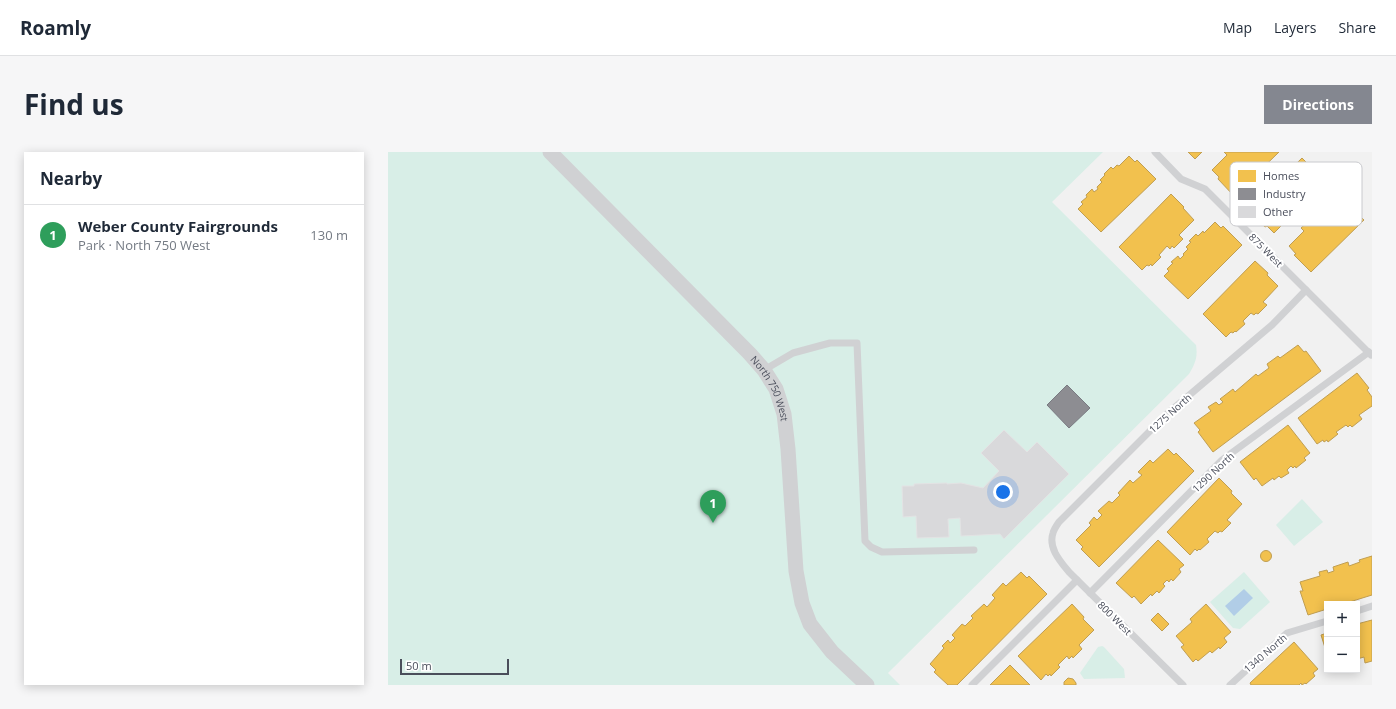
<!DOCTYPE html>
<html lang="en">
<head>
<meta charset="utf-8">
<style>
	:root { --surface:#fff; --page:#f6f6f7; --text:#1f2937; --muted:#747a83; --line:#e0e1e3; --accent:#848790 }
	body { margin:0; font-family:"Open Sans",sans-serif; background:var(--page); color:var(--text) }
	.controls { position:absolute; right:12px; bottom:12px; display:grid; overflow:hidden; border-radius:0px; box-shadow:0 2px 10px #0003 }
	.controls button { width:36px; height:36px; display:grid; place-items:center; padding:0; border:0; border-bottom:1px solid var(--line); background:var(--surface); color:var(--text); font:20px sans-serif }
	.scale { position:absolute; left:12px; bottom:10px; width:109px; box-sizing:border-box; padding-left:4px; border:2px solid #4a4e5b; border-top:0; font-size:11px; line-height:14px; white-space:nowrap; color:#4a4e5b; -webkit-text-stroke:3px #fff; paint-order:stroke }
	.you { position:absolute; left:615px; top:340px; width:14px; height:14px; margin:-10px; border:3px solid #fff; border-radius:50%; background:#1a73e8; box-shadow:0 0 0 6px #1a73e833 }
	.badge { display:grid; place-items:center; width:26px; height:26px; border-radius:50%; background:var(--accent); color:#fff; font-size:13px; font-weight:700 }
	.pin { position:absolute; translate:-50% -33px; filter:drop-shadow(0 1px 2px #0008) }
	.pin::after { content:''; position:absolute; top:21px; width:14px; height:12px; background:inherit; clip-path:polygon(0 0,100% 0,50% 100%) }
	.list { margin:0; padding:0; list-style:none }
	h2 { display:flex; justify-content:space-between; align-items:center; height:52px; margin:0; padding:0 16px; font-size:17px }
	h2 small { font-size:13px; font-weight:400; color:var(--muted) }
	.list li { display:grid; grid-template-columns:26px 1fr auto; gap:12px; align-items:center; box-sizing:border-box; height:60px; padding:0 16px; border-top:1px solid var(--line) }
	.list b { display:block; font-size:15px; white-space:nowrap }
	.list p { margin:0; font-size:13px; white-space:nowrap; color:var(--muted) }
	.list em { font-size:13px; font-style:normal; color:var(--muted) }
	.map { position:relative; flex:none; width:984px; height:533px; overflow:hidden; border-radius:0px }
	header { display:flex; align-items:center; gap:24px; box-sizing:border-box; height:56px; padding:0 20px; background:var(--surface); border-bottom:1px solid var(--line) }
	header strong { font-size:19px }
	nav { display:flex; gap:22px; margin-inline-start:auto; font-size:14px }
	.intro { display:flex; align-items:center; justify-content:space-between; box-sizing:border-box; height:96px; padding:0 24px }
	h1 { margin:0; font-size:28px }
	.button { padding:10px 18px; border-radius:0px; background:var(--accent); color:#fff; font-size:14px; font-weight:700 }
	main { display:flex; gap:24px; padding:0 24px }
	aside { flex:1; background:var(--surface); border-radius:0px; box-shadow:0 2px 10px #0003 }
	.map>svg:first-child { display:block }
	.green { fill:#d8eee7 }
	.water { fill:#b1cde7 }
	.homes { fill:#f2c14e; stroke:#c09e52 }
	.industry { fill:#8d8d92; stroke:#797a82 }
	.building { fill:#d9d9db; stroke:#e3e3e4 }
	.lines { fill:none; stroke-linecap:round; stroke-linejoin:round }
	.lane { stroke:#d0d1d3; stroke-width:7 }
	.street { stroke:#d0d1d3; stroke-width:15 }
	.labels { text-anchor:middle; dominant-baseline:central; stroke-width:4; stroke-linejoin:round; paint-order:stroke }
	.street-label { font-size:10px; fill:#4a4e5b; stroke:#fff }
	.key { fill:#fff; stroke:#c9cace; stroke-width:1 }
	.key-label { font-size:11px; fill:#4a4e5b }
</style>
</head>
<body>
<header>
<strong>Roamly</strong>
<nav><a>Map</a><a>Layers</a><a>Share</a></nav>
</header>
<div class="intro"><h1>Find us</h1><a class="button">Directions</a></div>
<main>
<aside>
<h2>Nearby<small></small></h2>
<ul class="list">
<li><span class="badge" style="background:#2e9e5b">1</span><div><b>Weber County Fairgrounds</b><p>Park · North 750 West</p></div><em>130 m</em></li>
</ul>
</aside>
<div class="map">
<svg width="984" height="533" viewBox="0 0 984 533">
	<rect width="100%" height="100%" fill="#f1f1f1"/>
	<g class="green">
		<path d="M0 0H715L664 50 808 193C810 205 807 212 801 222L500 521 512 533H0Z"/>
		<polygon points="914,347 935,370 906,394 888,373"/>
		<polygon points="856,420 882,450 852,477 845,476 822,450"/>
		<polygon points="714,494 716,495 736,517 737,526 696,527 692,521 710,495"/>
	</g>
	<polygon class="water" points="856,437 865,446 846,464 837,454"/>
	<g class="homes">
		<polygon points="800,0 814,0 807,7"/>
		<polygon points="836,0 891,0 846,44 830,27 831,25 824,18 839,3"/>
		<polygon points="741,4 747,10 749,8 768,27 713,80 690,57 695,52 693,50 699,45 698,43 704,37 706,40 710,37 709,35 714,30 712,28 717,23 716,22 723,15 725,17 729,13 731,14"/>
		<polygon points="914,6 938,30 932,34 935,37 926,46 924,45 922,47 920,46 911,54 916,59 907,68 905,66 903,69 901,66 886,81 879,74 877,75 860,59"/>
		<polygon points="783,42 796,55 795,56 806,68 791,83 795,87 786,96 784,94 782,97 779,94 771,103 773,105 764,114 763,112 761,114 759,113 754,118 731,95"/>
		<polygon points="953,45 976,68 923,120 906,103 908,102 901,94 916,79 913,76 924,66 927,68 936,59 934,58 946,47 948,50"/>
		<polygon points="827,70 833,76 835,74 854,93 800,147 776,124 781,119 779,117 785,111 783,110 790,104 792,107 796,103 795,102 800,97 798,95 803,90 801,89 808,82 810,84 815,79 816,81"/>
		<polygon points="867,109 880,121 879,123 890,134 875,150 879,153 870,162 868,161 866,163 863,161 855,169 857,172 848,180 847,179 845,181 843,180 838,185 815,162"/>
		<polygon points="910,193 916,200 918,199 933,219 825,300 810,280 812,278 806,271 823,259 820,255 828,250 831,253 835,250 832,247 845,237 847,240 868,222 870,224 881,216 879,212 890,204 892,206"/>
		<polygon points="969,221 981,236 979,238 984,245 984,254 971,263 974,267 964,275 962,273 960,275 958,273 948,280 950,282 940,290 939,288 936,290 935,288 929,292 910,266"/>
		<polygon points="900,273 922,301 916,306 918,308 908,316 907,314 905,316 903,314 899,318 901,321 893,326 891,324 886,328 885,326 874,334 868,326 866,328 852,310"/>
		<polygon points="780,297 786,303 788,301 806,319 711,415 693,397 695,395 688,388 703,373 701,371 706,365 709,368 714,363 710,359 721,349 724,351 732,343 730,341 742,328 745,331 754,323 750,320 762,308 765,311"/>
		<polygon points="831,326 844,339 843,341 854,352 839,368 843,371 834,380 832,379 830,381 827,379 819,387 821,390 812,398 811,397 809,399 807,397 802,403 779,380"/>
		<polygon points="770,388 796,413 791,417 793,420 785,429 783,427 781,430 779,428 775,432 777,434 771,441 769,439 764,444 763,442 753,452 746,444 744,446 728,431"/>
		<circle cx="878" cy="404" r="5.5"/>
		<polygon points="984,404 984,443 955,452 939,452 939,457 920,463 912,439 915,439 912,430 932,424 931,420 939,418 940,421 946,419 945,415 960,410 961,414 972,410 971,408"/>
		<polygon points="633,420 639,426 641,424 659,442 569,533 560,533 546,520 548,518 542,512 556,496 554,494 560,488 562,491 567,486 564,483 574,472 577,474 585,466 583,464 596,452 599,455 607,446 604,443 615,431 618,434"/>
		<polygon points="684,452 696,465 695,467 706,478 691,493 694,497 685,506 684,504 681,507 679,504 670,513 672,515 663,524 662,522 660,524 658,522 653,528 630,504"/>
		<polygon points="818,452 843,480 836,486 839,490 832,497 831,495 824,501 822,499 810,509 808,507 805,510 793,495 796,493 788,484 804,470 802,467"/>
		<polygon points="770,461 781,472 774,479 763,468"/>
		<polygon points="984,468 984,509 977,511 976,505 969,507 969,472"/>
		<polygon points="939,481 939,502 933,483"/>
		<polygon points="906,490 930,517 925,521 927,524 918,532 917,531 914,533 913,531 911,533 863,533 862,531"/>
		<polygon points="622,513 642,533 602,533"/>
		<polygon points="680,526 685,527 688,531 688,533 676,533 676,530"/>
	</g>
	<polygon class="industry" points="679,233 702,256 681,276 659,253"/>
	<polygon class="building" points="616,278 639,300 649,290 681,322 616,387 612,382 573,384 572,366 560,367 561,385 529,386 528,364 515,365 514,334 526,334 526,332 559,331 559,332 573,331 595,336 611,319 593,301"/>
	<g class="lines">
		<g class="lane">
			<polyline points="767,0 793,27 817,37 983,203"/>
			<polyline points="376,218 405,201 442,191 469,191 477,389 483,395 494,400 586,398"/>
			<polyline points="702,441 834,308 981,200"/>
			<polyline points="969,459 984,454"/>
			<polyline points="584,533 689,428"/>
			<path d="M795 533 681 420C672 409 660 396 665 381 666 377 669 373 671 370L779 262 884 173 918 138"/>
			<polyline points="842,533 899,481 939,469"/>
		</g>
		<path class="street" id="s1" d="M162 0 362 202 376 218 388 237 396 262 400 297 408 419 414 451 422 472 444 500 479 533"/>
	</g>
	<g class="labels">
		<g class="street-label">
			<text transform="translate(878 98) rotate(45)">875 West</text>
			<text stroke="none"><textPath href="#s1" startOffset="325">North 750 West</textPath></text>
			<text transform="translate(782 261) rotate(-42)">1275 North</text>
			<text transform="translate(825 320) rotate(-43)">1290 North</text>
			<text transform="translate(727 466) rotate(45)">800 West</text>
			<text transform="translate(877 501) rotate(-41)">1340 North</text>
		</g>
	</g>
	<rect x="842" y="10" width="132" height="64" rx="6" class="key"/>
	<rect x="850" y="18" width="18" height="12" fill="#f2c14e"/>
	<rect x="850" y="36" width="18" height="12" fill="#8d8d92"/>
	<rect x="850" y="54" width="18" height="12" fill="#d9d9db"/>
	<g class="key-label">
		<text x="875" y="28">Homes</text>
		<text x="875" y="46">Industry</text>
		<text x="875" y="64">Other</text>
	</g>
</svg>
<div class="controls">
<button>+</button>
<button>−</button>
</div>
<div class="scale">50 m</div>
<div class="you"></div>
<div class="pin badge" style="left:325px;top:371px;background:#2e9e5b">1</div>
</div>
</main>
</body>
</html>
